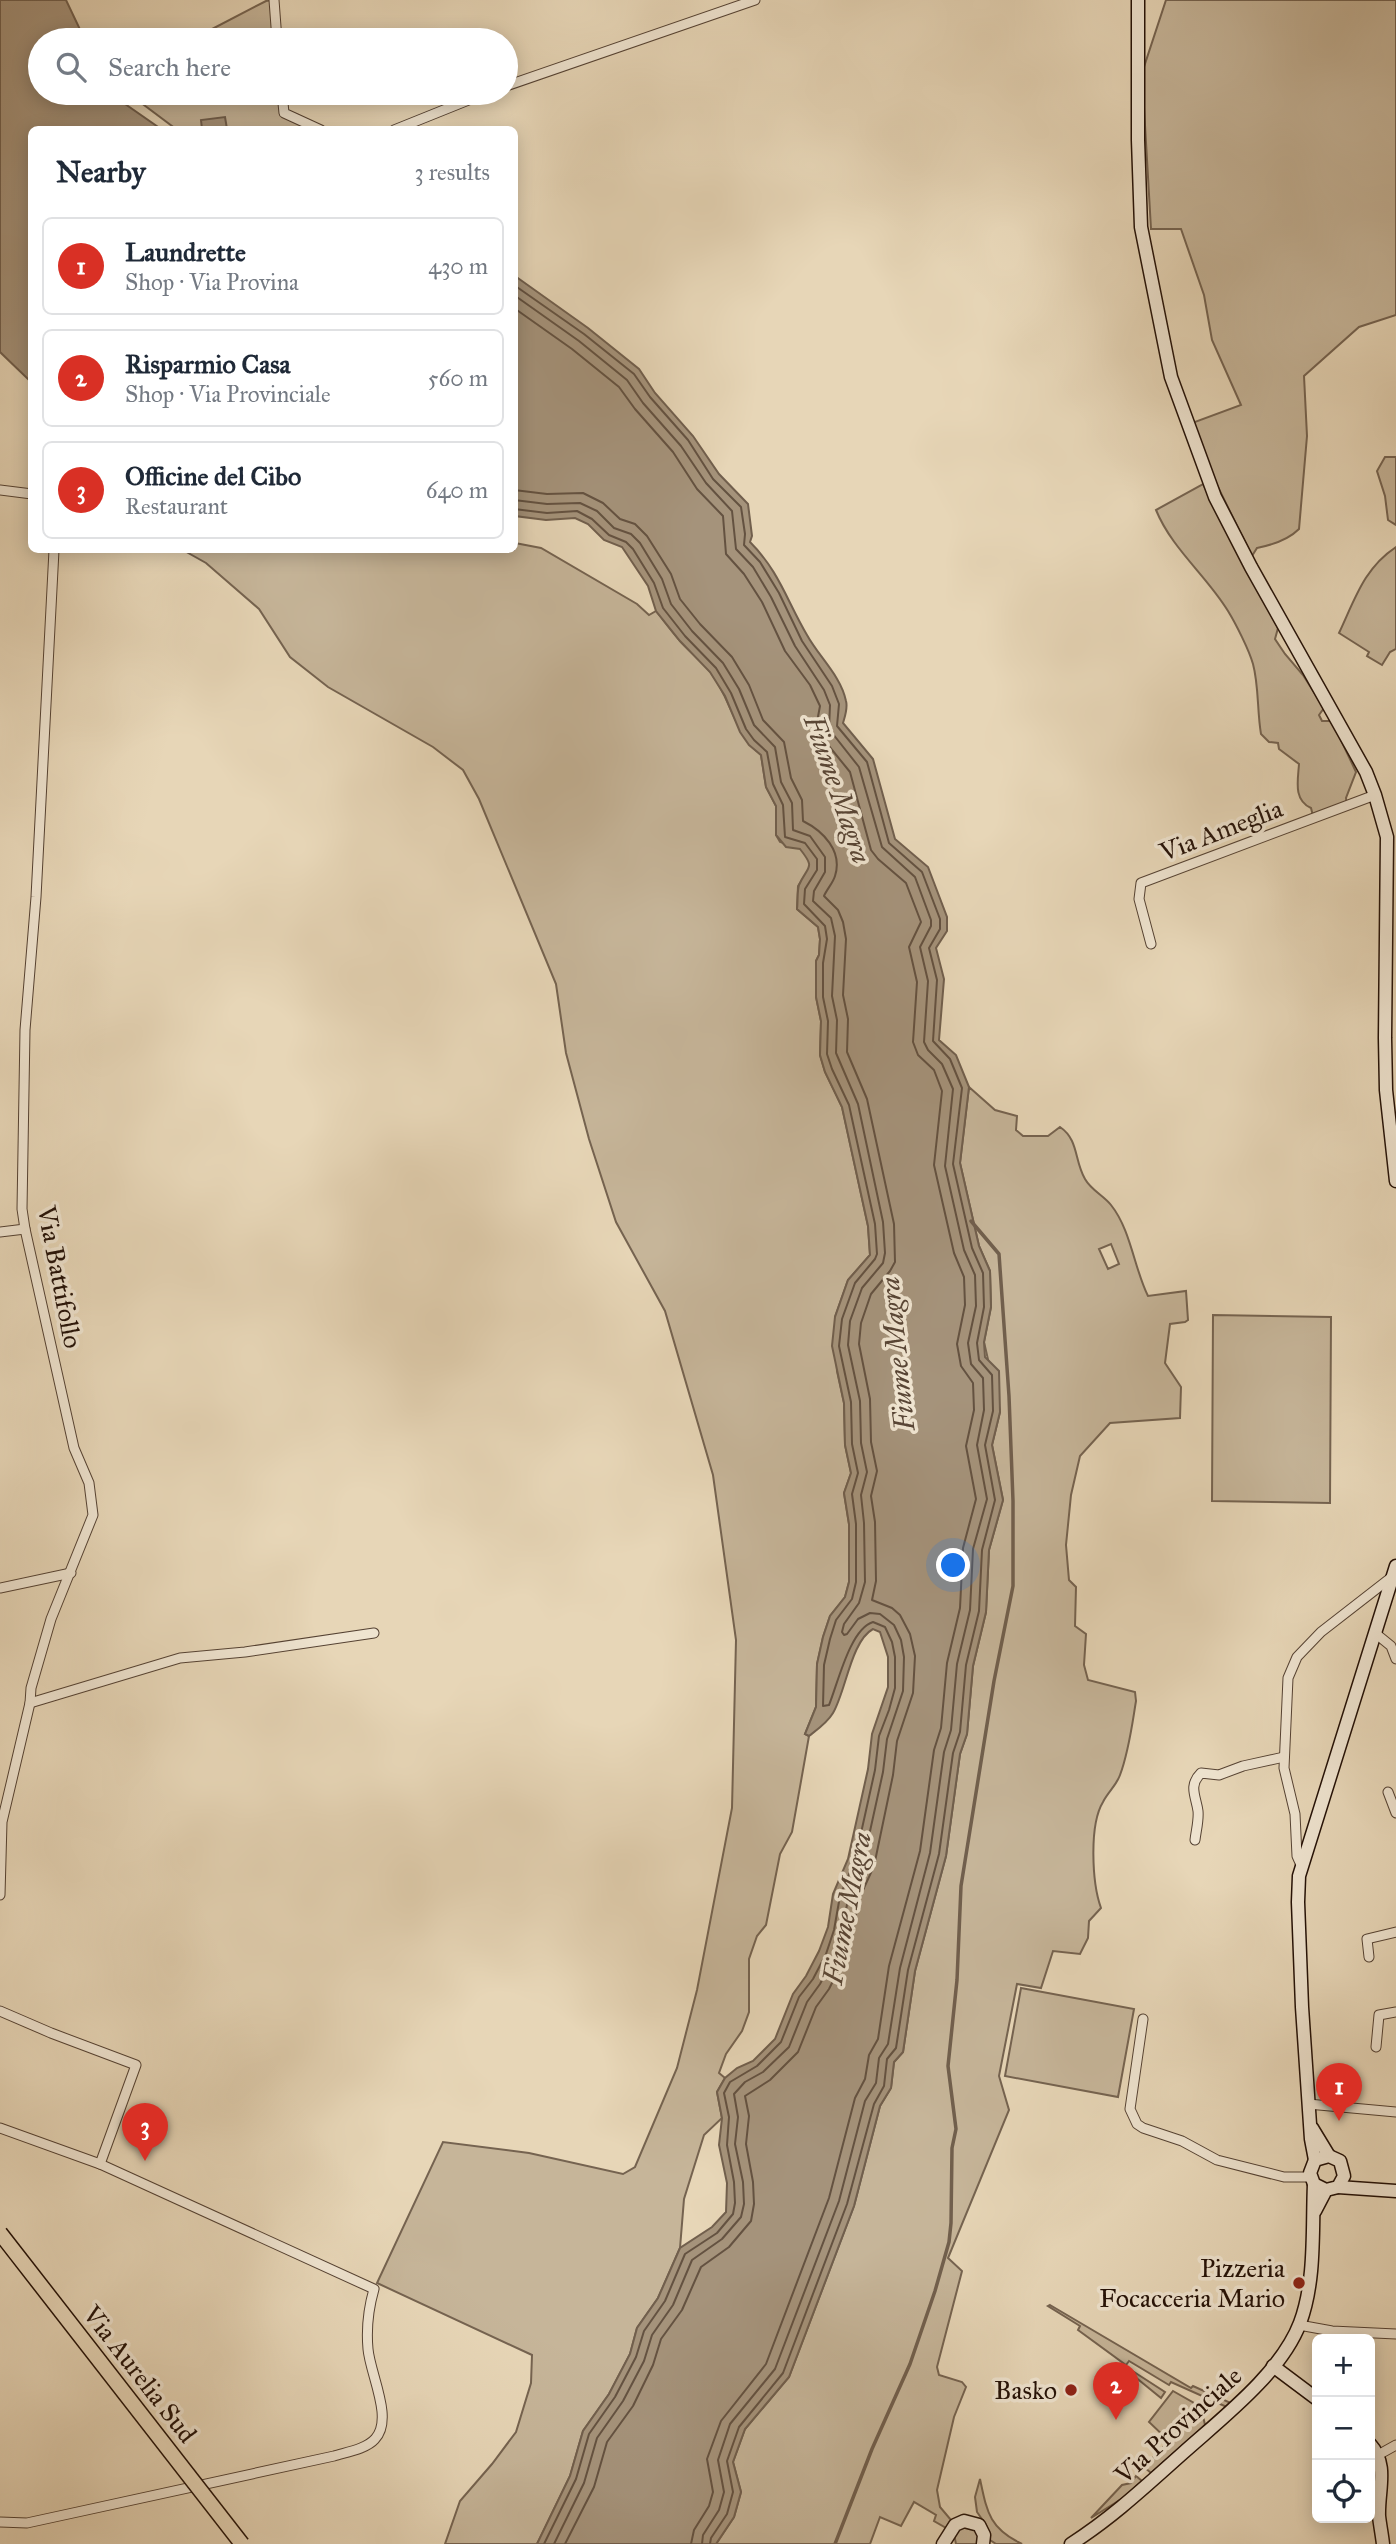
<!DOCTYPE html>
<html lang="en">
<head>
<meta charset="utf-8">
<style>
	:root { --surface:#fff; --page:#f6f6f7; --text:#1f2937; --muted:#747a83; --line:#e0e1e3; --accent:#d93025 }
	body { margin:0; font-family:"IM FELL Great Primer",serif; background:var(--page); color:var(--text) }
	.controls { position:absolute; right:21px; bottom:21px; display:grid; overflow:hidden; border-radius:10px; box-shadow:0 4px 18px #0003 }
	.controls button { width:63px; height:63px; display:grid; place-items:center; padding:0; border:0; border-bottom:2px solid var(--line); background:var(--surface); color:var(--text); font:35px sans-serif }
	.you { position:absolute; left:954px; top:1566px; width:24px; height:24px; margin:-18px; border:5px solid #fff; border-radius:50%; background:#1a73e8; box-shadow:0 0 0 10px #1a73e833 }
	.badge { display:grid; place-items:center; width:46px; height:46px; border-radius:50%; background:var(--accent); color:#fff; font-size:23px; font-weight:700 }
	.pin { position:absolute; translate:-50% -58px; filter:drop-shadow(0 2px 4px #0008) }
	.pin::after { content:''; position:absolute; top:37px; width:24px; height:21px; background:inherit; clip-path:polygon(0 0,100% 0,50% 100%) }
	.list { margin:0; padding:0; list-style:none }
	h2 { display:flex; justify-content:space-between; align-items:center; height:91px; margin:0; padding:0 28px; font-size:30px }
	h2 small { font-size:23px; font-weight:400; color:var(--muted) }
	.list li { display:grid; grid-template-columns:46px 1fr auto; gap:21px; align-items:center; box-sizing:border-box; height:98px; margin:0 14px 14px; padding:0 14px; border:2px solid var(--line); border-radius:10px }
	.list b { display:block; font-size:26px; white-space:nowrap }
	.list p { margin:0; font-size:23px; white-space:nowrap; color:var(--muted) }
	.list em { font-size:23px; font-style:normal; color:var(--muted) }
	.icon { flex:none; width:38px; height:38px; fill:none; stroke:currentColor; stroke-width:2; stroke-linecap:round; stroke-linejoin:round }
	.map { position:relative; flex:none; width:1396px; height:2544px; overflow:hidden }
	.search { position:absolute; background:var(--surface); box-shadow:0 4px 18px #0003; left:28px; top:28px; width:490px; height:77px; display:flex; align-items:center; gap:18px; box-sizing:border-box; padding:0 24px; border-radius:38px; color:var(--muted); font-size:26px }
	.panel { position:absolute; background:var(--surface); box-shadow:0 4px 18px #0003; left:28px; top:126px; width:490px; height:427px; border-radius:10px }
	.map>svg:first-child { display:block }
	.green { fill:#c6b599; stroke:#756350; stroke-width:2; fill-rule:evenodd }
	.water { fill:#a5937b; stroke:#715f4d; stroke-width:2 }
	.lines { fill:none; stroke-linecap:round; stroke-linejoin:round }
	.shore { stroke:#645241; stroke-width:2 }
	.stream { stroke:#715f4d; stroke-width:3.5 }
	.street-casing { stroke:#554233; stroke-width:11 }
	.secondary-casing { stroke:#241107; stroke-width:15 }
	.street { stroke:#efe4d0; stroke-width:9 }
	.secondary { stroke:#efe4d0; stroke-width:12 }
	.primary-bridge-casing { stroke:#241107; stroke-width:17; stroke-linecap:butt }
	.primary-bridge { stroke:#e7d6b7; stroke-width:14 }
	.poi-dot { fill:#8f2418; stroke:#efe4d0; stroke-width:2.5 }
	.labels { text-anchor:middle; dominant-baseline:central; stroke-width:7; stroke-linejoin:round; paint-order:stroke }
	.street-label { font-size:26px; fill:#241107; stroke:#efe4d0 }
	.poi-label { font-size:26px; fill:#241107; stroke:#efe4d0; text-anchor:end }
	.water-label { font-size:28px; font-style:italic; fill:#584535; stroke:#efe4d0 }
</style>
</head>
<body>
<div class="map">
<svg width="1396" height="2544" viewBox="0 0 1396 2544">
	<rect width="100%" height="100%" fill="#e7d6b7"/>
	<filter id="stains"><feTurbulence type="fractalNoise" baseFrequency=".00286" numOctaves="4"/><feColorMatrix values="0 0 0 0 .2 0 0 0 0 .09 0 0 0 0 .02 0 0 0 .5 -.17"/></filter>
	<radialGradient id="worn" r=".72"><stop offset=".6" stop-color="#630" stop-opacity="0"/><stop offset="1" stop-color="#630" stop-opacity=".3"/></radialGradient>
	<g class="green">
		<polygon points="272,0 275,40 191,40 266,1"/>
		<path d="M1166 0H1396V315L1359 327 1304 376 1307 436 1299 529C1288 540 1272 545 1257 548L1252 556 1214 479 1192 423 1241 405 1212 340 1204 295 1181 229H1151L1142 73Z"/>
		<polygon points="128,93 280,93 282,115 316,129 176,129"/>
		<polygon points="1385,457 1396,457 1396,525 1388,520 1385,496 1377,471"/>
		<path d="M1203 484 1278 628 1275 639 1285 654 1303 675 1324 708 1319 715 1322 721H1332L1356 772 1346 798 1347 808 1314 820 1311 808C1293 800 1298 780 1299 764L1279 749 1278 743 1269 742 1261 734C1257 711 1259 686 1253 664 1249 650 1236 624 1228 611 1206 575 1172 549 1156 510Z"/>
		<path d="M515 543 541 548 637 604 649 615 656 611C664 621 672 632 680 641 690 652 702 661 711 673 731 699 734 733 761 755L766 787 776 806V835L780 842 800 848 810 861V868L798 886 797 909 818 927 820 939 819 955 816 961V997L821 1021 820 1055 825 1072 842 1107 868 1226 870 1255 848 1280 835 1317 837 1371 844 1403 845 1445 851 1473 844 1493 849 1524V1582L845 1597 830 1616 823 1637 817 1664 816 1707 805 1734 809 1736 792 1832 780 1854 766 1925 757 1936 749 1959V2012L742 2031 726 2054 719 2073 725 2078 717 2092 722 2118 704 2135 684 2199 680 2248 658 2298 637 2328 630 2354 609 2394 583 2431 570 2476 537 2544H445L460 2501 492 2464 516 2432 531 2383 532 2355 377 2283 443 2142 529 2153 623 2174 635 2167 677 2068 697 1990 732 1808 736 1640 713 1475 665 1311 616 1222 589 1139 566 1053 556 984 479 799 463 770 433 747 328 687 290 657 259 609 206 563 183 550H514Z"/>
		<path d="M1396 547V649L1390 652 1382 665 1367 656 1369 652 1339 633C1355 599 1364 568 1396 547Z"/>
		<path d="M969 1087 995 1110 1017 1116 1016 1130 1023 1136H1048L1060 1127C1079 1140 1074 1160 1085 1179 1091 1190 1104 1196 1111 1205 1131 1230 1134 1268 1148 1296L1186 1291 1188 1320 1185 1322 1170 1324 1165 1363 1181 1387 1180 1418 1110 1423 1080 1456 1071 1495 1066 1545 1069 1580 1076 1587 1075 1626 1086 1634 1084 1665 1088 1680 1135 1692 1136 1701C1132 1725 1129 1751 1120 1775 1116 1786 1108 1792 1103 1802 1089 1825 1092 1883 1101 1908L1089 1921 1088 1938 1080 1954 1053 1951 1041 1988 1017 1984 999 2076 1009 2110 948 2258 962 2271 937 2367 939 2375 962 2382 966 2387 954 2417 937 2490 940 2507 951 2520 948 2529 934 2521 936 2515 914 2502 901 2526 880 2517 870 2544H716L734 2517 741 2492 733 2462 745 2429 789 2377 854 2206 880 2106 891 2088 894 2062 903 2052 915 1971 946 1856 960 1754 967 1734 973 1666 986 1612 989 1550 1003 1500 992 1445 1000 1412 984 1342 991 1307 990 1271 979 1246 960 1163ZM1111 1244 1119 1264 1108 1269 1099 1249Z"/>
		<polygon points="1213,1315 1331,1317 1330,1503 1212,1501"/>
		<polygon points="1021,1988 1134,2009 1118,2097 1005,2076"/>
		<polygon points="1050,2305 1191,2388 1193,2386 1233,2404 1229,2408 1171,2382 1169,2385 1129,2361 1126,2365 1078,2330 1080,2326 1048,2306"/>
		<polygon points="1131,2370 1165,2392 1161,2398 1129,2372"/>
		<polygon points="1173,2391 1201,2407 1205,2425 1151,2473 1144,2467 1169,2441 1149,2422"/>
		<polygon points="1136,2476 1142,2481 1123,2498 1091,2518 1122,2485 1131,2483"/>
		<path d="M980 2479C987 2512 989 2528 1022 2544H996L990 2540 986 2525 977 2512 975 2497Z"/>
		<polygon points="962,2526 979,2531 978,2544 956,2544 954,2534"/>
	</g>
	<g class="water">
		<polygon points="0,0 66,0 85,40 40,40 40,93 114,93 118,99 161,129 32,130 31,382 0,352"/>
		<polygon points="225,117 227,129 202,129 201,120"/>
		<path d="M515 276 588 328 639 369 655 393 693 436 719 474 748 504 752 536 750 542C779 571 787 601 807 635 819 657 841 676 846 701 848 708 845 716 843 723L873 759 895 839 928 867 947 917V931L936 948 944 979 939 1040 956 1055 969 1087 960 1163 979 1246 990 1271 991 1307 984 1342 985 1357 999 1371 1000 1412 992 1445 1003 1500 989 1550 986 1612 973 1666 967 1734 960 1754 946 1856 915 1971 903 2052 894 2062 891 2088 880 2106 854 2206 789 2377 745 2429 733 2462 741 2492 734 2517 716 2544H537L570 2476 583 2431 609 2394 630 2354 637 2328 658 2298 680 2248 712 2227 726 2212 727 2183 719 2145 722 2118 717 2092 725 2078 737 2068 753 2061 775 2039 793 1994 806 1976 819 1951 828 1927 833 1894 848 1859 868 1769 872 1734 888 1687V1657L880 1632 873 1629C851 1641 846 1691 833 1713 827 1723 818 1729 809 1736L805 1734 816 1707 817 1664 823 1637 830 1616 845 1597 849 1582V1524L844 1493 851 1473 845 1445 844 1403 832 1346 835 1317 848 1280 870 1255 868 1226 842 1107 825 1072 820 1055 821 1021 816 997V961L819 955 820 939 818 927 797 909C798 901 797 891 799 885 808 865 816 869 800 849L786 847 776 835V806L766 787 761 755 749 745 740 732 725 696 710 672 680 641 656 611 648 586 622 547 604 540 588 524 575 518 546 520 515 516Z"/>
	</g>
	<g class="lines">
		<g class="shore">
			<polyline points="514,285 584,334 634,374 650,397 688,440 713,479 741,507 745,534 744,545 760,562 779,593 802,641 832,686 839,704 837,726 867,762 889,843 922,872 940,919 940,929 929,948 937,980 933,1041 950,1059 962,1088 953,1164 972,1248 983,1273 984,1307 977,1343 979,1360 992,1375 993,1411 985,1445 995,1500 982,1550 979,1611 966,1665 960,1732 953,1753 939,1854 908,1970 896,2048 887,2059 884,2086 874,2104 847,2204 783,2373 739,2427 727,2461 733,2492 727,2514 711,2538 710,2544"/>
			<polyline points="514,295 579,341 627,380 643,403 681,446 706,483 732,511 736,549 753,567 771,597 795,646 824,690 830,705 829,729 859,767 882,847 915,877 931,920 931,926 920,947 928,981 924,1042 928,1050 942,1064 953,1089 945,1166 964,1250 975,1275 976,1306 968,1343 971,1364 983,1378 984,1410 977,1445 987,1499 973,1549 970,1610 957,1664 951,1730 944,1752 930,1853 900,1968 888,2044 879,2058 876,2083 865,2101 839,2201 775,2369 730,2424 718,2460 724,2492 719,2510 703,2535 702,2544"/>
			<polyline points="514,308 572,349 619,387 635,409 673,452 697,489 723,516 726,554 744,574 762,602 785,651 810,685 820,706 817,722 820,735 850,772 871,850 878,859 906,883 921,922 909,947 917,982 913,1042 918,1055 934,1070 942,1091 934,1165 954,1253 964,1277 965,1305 957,1344 961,1366 973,1383 974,1410 966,1446 976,1499 963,1548 960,1608 947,1663 941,1728 934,1750 920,1851 889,1966 878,2039 869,2055 865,2079 855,2098 829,2198 766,2364 721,2421 707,2459 713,2492 709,2506 694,2530 691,2544"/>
			<path d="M514 490 547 494 583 493 603 503 620 519 635 524 647 536 671 574 680 599 700 624 732 657 749 685 763 720 784 742 791 778 802 800 803 821C823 831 843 851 835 876 833 883 827 889 824 896L838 910 843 922 846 939 843 995 848 1019 847 1052 867 1099 894 1224 895 1262 890 1271 871 1294 861 1323 859 1344 870 1399 871 1442 877 1471 871 1496 875 1522 876 1581 872 1600 892 1608 900 1615 910 1634 915 1656 913 1693 897 1741 893 1775 874 1866 858 1901 853 1933 843 1961 829 1989 816 2007 798 2052 770 2080 745 2096 749 2116 746 2144 753 2182 754 2204 751 2221 729 2247 701 2267 682 2310 661 2339 653 2365 633 2406 607 2442 594 2487 565 2544"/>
			<polyline points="514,500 547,504 580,503 597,511 614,528 631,534 640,543 662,579 671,604 692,631 723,663 739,689 754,725 775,747 781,782 792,803 793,830 810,836 825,857 825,872 814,891 813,901 831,918 835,936 832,996 837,1020 836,1053 858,1104 883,1222 885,1253 883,1263 862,1288 850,1321 848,1345 860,1401 861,1443 867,1472 861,1495 864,1523 865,1582 859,1603 844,1624 842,1632 844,1635 847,1634 858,1619 870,1613 880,1614 894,1625 901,1640 904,1657 903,1691 887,1739 883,1772 863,1863 848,1898 843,1930 834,1957 820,1984 807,2002 789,2047 763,2072 745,2082 734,2094 738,2117 735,2144 743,2182 744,2204 741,2217 722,2239 692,2260 673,2305 652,2335 644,2361 623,2401 597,2438 584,2483 554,2544"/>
			<path d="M514 509 547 513 577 511 592 519 609 535 626 542 633 549 654 583 663 608 685 636 716 668 731 693 746 729 754 740 767 752 773 784 783 805 785 837 805 843 817 859V870L805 889 804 904 825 926 827 939 823 963V997L828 1021 827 1054 832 1069 849 1105 875 1224 877 1254 875 1259 855 1283 842 1319 839 1346 851 1402 852 1444 858 1473 852 1494 856 1524V1582L852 1599 836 1620 830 1639 824 1665 823 1706 829 1705C838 1683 850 1629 873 1622L885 1627 892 1642 895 1657V1688L889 1710 879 1736 875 1770 855 1860 840 1896 834 1930 826 1954 813 1979 799 1997 781 2042 757 2066 730 2082 724 2093 729 2117 727 2145 734 2182 735 2203 733 2214 717 2233 685 2254 665 2301 644 2331 636 2357 615 2397 589 2434 576 2479 544 2544"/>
		</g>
		<polyline class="stream" points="835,2544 872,2449 910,2364 935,2291 949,2242 951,2223 952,2148 956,2129 948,2066 957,1980 961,1886 994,1681 1013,1586 1013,1501 1009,1396 999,1254 971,1221"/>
		<defs>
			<g id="street">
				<polyline points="274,0 277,40"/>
				<polyline points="506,86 755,0"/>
				<polyline points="282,93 284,113 321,130"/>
				<polyline points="394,130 486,93"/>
				<polyline points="0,490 32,494"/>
				<polyline points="1151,944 1139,899 1141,883 1375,795"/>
				<polyline points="0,1232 25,1229"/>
				<polyline points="0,1588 71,1573"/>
				<polyline points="1375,1633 1391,1646 1396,1659"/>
				<polyline points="30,1703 180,1658 245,1652 374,1633"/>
				<polyline points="1388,1792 1396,1813"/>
				<path d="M1195 1840C1196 1831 1199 1820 1198 1811 1196 1796 1188 1786 1201 1773L1219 1775 1243 1766 1284 1757"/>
				<polyline points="1301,1865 1297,1856 1295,1814 1284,1768 1288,1678 1297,1657 1321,1632 1393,1576"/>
				<polyline points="0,1895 2,1822 30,1703 31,1688 51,1619 93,1515 89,1483 74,1448 25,1229 22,1209 25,1030 36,897 54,550"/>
				<polyline points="1369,1957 1367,1939 1396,1932"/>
				<polyline points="0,2011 51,2033 136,2065 100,2164"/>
				<polyline points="1143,2019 1130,2109 1137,2124 1143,2128 1182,2141 1217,2160 1284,2177 1310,2177"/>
				<polyline points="1376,2047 1379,2015 1396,2012"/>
				<polyline points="1308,2104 1396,2112"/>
				<path d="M0 2128 100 2164 374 2289C368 2310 366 2327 368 2349 370 2374 394 2419 375 2439 366 2449 347 2452 334 2456L27 2523 0 2522"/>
				<polyline points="1299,2325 1332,2331 1396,2334"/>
				<polyline points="1378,2455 1396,2445"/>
			</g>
			<g id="secondary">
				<polyline points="1138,0 1138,140 1141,227 1171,377 1215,497 1251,567 1366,772 1375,795 1387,837 1385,1038 1386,1090 1396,1181"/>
				<polyline points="1312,2128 1329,2156"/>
				<polyline points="1315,2160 1311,2139 1302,2007 1298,1902 1299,1876 1396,1566"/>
				<polyline points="1338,2187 1396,2191"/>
				<polyline points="1315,2211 1326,2190 1338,2187 1344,2176 1340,2161 1329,2156 1315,2160 1310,2173 1314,2184 1326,2190"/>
				<polyline points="1273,2366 1317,2399"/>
				<path d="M1370 2444C1389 2465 1378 2490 1379 2516 1380 2525 1382 2535 1383 2544"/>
				<polyline points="943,2544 955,2525 964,2521 979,2525 984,2535 983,2544"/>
				<path d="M1071 2544C1112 2518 1147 2485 1183 2453 1222 2418 1281 2373 1300 2323 1316 2280 1312 2229 1314 2184"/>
			</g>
		</defs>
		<use href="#street" class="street-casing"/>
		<use href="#secondary" class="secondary-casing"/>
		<use href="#street" class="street"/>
		<use href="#secondary" class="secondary"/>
		<defs>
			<polyline id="primary-bridge" points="0,2233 242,2544"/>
		</defs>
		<use href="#primary-bridge" class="primary-bridge-casing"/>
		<use href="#primary-bridge" class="primary-bridge"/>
	</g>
	<g class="poi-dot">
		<circle cx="1299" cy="2283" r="7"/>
		<circle cx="1071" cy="2390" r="7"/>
	</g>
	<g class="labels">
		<g class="street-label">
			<text transform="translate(1221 830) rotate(-21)">Via Ameglia</text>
			<text transform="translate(60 1277) rotate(79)">Via Battifollo</text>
			<text transform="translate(140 2374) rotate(52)">Via Aurelia Sud</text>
			<text transform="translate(1178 2425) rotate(-42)">Via Provinciale</text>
		</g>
		<g class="poi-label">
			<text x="1285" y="2268">Pizzeria<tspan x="1285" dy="30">Focacceria Mario</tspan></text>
			<text x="1057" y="2390">Basko</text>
		</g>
		<g class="water-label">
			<text transform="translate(838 789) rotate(71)">Fiume Magra</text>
			<text transform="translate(897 1354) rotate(-96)">Fiume Magra</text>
			<text transform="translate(847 1908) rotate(-79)">Fiume Magra</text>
		</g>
	</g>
	<rect width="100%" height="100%" filter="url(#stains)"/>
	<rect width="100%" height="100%" fill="url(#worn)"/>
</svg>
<div class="controls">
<button>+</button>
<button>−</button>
<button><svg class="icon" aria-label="locate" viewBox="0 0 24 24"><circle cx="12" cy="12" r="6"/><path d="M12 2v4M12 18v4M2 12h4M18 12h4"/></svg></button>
</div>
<div class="you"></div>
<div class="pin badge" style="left:1339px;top:2121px">1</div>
<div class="pin badge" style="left:1116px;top:2420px">2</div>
<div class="pin badge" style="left:145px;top:2161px">3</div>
<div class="search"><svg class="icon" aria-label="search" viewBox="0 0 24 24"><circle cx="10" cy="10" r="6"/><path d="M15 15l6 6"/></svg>Search here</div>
<section class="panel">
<h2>Nearby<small>3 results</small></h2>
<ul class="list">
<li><span class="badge">1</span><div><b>Laundrette</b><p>Shop · Via Provina</p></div><em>430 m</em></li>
<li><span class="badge">2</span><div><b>Risparmio Casa</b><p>Shop · Via Provinciale</p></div><em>560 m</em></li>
<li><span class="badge">3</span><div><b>Officine del Cibo</b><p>Restaurant</p></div><em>640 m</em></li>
</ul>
</section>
</div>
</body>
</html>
